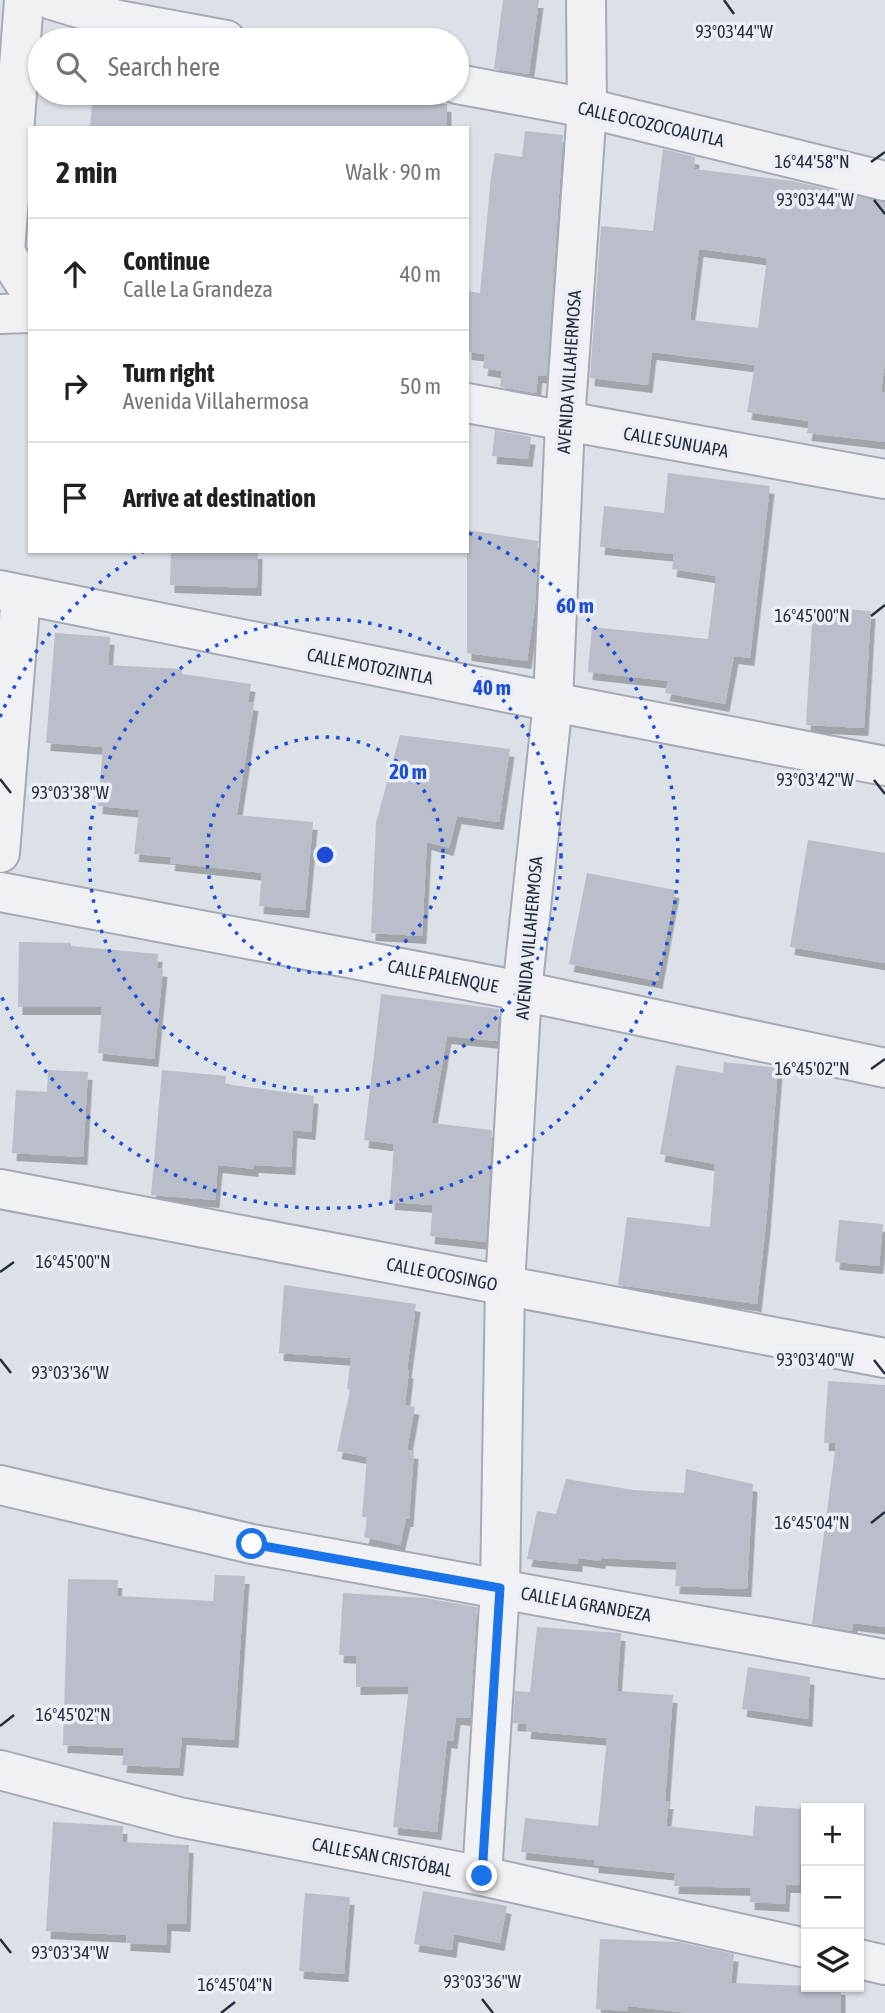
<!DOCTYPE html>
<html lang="en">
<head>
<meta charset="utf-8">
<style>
	:root { --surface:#fff; --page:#f6f6f6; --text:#202124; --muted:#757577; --line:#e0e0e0 }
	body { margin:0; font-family:"Asap Condensed",sans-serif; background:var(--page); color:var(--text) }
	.controls { position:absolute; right:21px; bottom:21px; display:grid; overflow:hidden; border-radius:0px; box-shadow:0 2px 5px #0004 }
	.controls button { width:63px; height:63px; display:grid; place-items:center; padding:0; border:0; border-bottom:2px solid var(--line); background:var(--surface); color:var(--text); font:35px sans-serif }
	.stop { position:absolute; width:21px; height:21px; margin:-16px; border:5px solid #1a73e8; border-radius:50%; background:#fff }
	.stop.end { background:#1a73e8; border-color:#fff; box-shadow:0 2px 7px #0008 }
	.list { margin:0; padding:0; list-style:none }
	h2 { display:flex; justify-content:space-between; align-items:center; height:91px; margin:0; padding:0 28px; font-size:30px }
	h2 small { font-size:23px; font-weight:400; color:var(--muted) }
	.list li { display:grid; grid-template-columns:46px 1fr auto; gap:21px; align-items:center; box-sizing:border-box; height:112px; padding:0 28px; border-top:2px solid var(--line) }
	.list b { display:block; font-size:26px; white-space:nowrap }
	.list p { margin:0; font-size:23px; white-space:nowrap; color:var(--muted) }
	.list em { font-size:23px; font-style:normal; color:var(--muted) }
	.icon { flex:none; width:38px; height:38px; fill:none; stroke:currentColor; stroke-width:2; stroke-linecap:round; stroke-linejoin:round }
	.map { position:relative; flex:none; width:885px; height:2013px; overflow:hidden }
	.search { position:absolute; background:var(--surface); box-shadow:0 2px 5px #0004; left:28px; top:28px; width:441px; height:77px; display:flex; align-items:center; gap:18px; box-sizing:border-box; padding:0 24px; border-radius:38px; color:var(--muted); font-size:26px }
	.panel { position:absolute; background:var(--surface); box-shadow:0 2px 5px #0004; left:28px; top:126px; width:441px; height:427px; border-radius:0px }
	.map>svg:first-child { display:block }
	.building { fill:#b9beca; fill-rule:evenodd; filter:url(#shadow) }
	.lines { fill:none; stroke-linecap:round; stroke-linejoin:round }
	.minor-casing { stroke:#a5aab4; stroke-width:42 }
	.minor { stroke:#eff1f5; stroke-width:38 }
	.route { stroke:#1a73e8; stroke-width:9 }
	.ticks { fill:none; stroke:#252d3e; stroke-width:2.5 }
	.ring { fill:none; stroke:#1d4ed8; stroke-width:3.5; stroke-dasharray:3.5 7 }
	.labels { text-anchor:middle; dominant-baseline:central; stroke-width:7; stroke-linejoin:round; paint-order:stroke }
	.street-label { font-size:18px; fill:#252d3e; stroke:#ebeff5 }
	.ticks-label { font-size:18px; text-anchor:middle; fill:#252d3e; stroke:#ebeff5; stroke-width:7; stroke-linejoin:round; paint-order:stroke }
	.centre { fill:#1d4ed8; stroke:#ebeff5; stroke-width:3.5 }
	.ring-label { font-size:21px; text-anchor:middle; font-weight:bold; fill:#1d4ed8; stroke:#ebeff5; stroke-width:7; stroke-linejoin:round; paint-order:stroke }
</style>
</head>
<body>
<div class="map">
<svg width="885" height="2013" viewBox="0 0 885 2013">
	<defs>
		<filter id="shadow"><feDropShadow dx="4.5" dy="8" stdDeviation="0" flood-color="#0004"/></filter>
	</defs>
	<rect width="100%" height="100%" fill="#dce0e7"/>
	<g class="building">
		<polygon points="503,0 539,0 529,74 494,69"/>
		<polygon points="93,93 357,93 356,97 447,104 447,128 90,128"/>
		<polygon points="525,131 563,135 547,373 545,376 538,375 536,393 500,387 502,371 483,368 485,354 467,352 467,291 480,293 491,177 495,153 522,157"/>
		<path d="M663 149 695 157 694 169 792 181 885 202V361L881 392 885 393V442L807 433 809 421 747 412 755 365 652 352 648 385 590 378 601 226 653 231ZM699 249 767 258 758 328 690 320Z"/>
		<polygon points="495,430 531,437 528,459 492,456"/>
		<polygon points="668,473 770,486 750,658 734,656 725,704 665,693 668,681 588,672 592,627 708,639 716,576 672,569 674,554 600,547 604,506 664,513"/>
		<polygon points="467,530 538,541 535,605 527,661 467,653"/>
		<polygon points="171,551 258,551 257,588 170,585"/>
		<polygon points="813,607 871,611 864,728 806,725"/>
		<polygon points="55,633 110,637 108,665 182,669 182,674 251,684 248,702 254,703 237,815 313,822 305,910 259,906 262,873 170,863 171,857 134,854 139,810 98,806 103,747 46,743"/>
		<polygon points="400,735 510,749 499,822 457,816 449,848 427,842 422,936 371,933 376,823"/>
		<polygon points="808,840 885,853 885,963 790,947"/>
		<polygon points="587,873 675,890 658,981 569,964"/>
		<polygon points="19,942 71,943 71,946 158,954 157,968 163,969 154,1059 98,1053 102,1007 18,1007"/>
		<polygon points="381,994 499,1009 497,1041 447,1036 432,1123 492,1130 486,1242 430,1236 433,1205 390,1202 394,1144 364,1140"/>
		<polygon points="724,1062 778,1068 766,1224 757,1304 618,1285 627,1217 710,1227 715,1164 660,1154 676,1065 723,1073"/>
		<polygon points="48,1070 88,1072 83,1157 12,1153 16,1090 47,1092"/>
		<polygon points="162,1070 226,1076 225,1084 314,1096 311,1132 293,1130 291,1167 254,1165 254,1169 218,1165 215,1200 151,1195"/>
		<polygon points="839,1220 883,1224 879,1266 835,1262"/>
		<polygon points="284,1285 416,1304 407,1370 409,1371 405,1405 415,1407 407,1450 414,1451 409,1519 406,1519 400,1545 364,1537 368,1517 362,1517 367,1457 337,1451 350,1390 347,1389 351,1358 279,1353"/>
		<polygon points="828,1381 885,1385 885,1627 853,1623 852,1631 812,1624 836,1443 824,1443"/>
		<polygon points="686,1469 753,1484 747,1589 675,1586 677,1562 601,1558 601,1561 578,1558 578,1564 527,1559 537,1511 556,1514 566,1479 633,1490 684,1493"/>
		<polygon points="215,1575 245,1576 234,1740 182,1737 179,1768 122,1765 124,1748 63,1745 68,1579 118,1580 117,1596 213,1601"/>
		<polygon points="343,1593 425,1598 477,1607 470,1718 456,1717 453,1741 447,1740 437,1832 393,1827 409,1686 356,1687 356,1656 339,1655"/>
		<polygon points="537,1627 621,1633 617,1691 673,1695 665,1801 669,1801 666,1826 753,1836 755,1806 803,1809 799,1885 786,1885 785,1904 750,1902 751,1888 674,1886 675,1873 594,1865 594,1860 521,1852 525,1818 598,1826 607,1738 526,1731 527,1724 513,1723 515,1691 530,1692"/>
		<polygon points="748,1667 810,1677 808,1719 742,1709"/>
		<polygon points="53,1822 123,1826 122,1842 189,1845 186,1924 167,1923 166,1945 126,1943 126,1935 46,1931"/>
		<polygon points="423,1891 507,1906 500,1943 454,1934 452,1950 414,1944"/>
		<polygon points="305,1893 350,1897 344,1974 299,1971"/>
		<polygon points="600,1939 679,1942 734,1954 731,1983 841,1987 841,2013 689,2013 628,2006 628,2011 596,2009"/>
	</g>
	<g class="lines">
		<defs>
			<g id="minor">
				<polyline points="52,0 118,20 226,40"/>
				<polyline points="457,84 587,108 885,181"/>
				<polyline points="0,250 5,252 30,292"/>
				<polyline points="5,252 24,0"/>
				<polyline points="0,314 30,313"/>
				<polyline points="467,403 885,479"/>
				<polyline points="0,590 553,702 885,766"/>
				<polyline points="0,853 21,595"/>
				<polyline points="0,892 522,991 885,1068"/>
				<polyline points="0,1189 885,1358"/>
				<polyline points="0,1485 252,1544 885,1659"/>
				<polyline points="0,1770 179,1817 482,1876 806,1948"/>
				<polyline points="482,1876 500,1588 505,1285 522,991 553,702 565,422 587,108 586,0"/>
				<polyline points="859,1959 885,1965"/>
			</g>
		</defs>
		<use href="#minor" class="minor-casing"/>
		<use href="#minor" class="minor"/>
	</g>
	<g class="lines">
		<polyline class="route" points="252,1544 500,1588 482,1876"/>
	</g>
	<path class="ticks" d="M724 0 734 14M871 162 885 152M874 200 885 214M871 616 885 605M0 779 11 793M874 780 885 794M871 1069 885 1059M0 1272 14 1262M0 1359 11 1373M874 1360 885 1374M871 1523 885 1512M0 1726 14 1715M0 1939 11 1953M482 1999 493 2013M221 2013 235 2002"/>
	<g class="ring">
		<circle cx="325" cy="855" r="118"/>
		<circle cx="325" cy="855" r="236"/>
		<path d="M0 717A353 353 0 0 1 143 552M469 533A353 353 0 1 1 0 993"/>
	</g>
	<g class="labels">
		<g class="street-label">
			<text transform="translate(651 124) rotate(13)">CALLE OCOZOCOAUTLA</text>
			<text transform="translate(569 372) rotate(-86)">AVENIDA VILLAHERMOSA</text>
			<text transform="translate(676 442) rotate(10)">CALLE SUNUAPA</text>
			<text transform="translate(370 666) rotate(11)">CALLE MOTOZINTLA</text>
			<text transform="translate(529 938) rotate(-85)">AVENIDA VILLAHERMOSA</text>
			<text transform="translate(443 976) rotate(11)">CALLE PALENQUE</text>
			<text transform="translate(442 1274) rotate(11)">CALLE OCOSINGO</text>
			<text transform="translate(586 1604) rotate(10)">CALLE LA GRANDEZA</text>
			<text transform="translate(382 1857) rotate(11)">CALLE SAN CRISTÓBAL</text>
		</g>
	</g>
	<g class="ticks-label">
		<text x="734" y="38">93°03'44"W</text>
		<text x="812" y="168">16°44'58"N</text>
		<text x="815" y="206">93°03'44"W</text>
		<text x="812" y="622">16°45'00"N</text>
		<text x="815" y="786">93°03'42"W</text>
		<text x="70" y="799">93°03'38"W</text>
		<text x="812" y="1075">16°45'02"N</text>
		<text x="73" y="1268">16°45'00"N</text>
		<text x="815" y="1366">93°03'40"W</text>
		<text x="70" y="1379">93°03'36"W</text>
		<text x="812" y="1529">16°45'04"N</text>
		<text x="73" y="1721">16°45'02"N</text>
		<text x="70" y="1959">93°03'34"W</text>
		<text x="482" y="1988">93°03'36"W</text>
		<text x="235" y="1991">16°45'04"N</text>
	</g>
	<circle cx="325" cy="855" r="10" class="centre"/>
	<g class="ring-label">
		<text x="575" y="613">60 m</text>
		<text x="492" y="695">40 m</text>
		<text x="408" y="779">20 m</text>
	</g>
</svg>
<div class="controls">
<button>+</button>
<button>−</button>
<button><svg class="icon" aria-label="layers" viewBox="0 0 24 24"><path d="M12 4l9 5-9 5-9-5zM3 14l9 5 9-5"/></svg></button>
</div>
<div class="stop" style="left:252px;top:1544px"></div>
<div class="stop end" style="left:482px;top:1876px"></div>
<div class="search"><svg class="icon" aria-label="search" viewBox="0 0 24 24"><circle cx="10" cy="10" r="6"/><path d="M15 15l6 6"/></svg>Search here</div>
<section class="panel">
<h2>2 min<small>Walk · 90 m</small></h2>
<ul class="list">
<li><svg class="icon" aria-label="ahead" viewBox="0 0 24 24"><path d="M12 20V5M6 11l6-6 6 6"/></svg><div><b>Continue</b><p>Calle La Grandeza</p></div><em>40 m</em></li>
<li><svg class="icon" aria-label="right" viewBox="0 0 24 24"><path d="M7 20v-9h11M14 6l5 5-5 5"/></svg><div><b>Turn right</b><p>Avenida Villahermosa</p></div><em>50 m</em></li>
<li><svg class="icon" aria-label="arrive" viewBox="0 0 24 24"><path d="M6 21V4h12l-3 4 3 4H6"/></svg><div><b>Arrive at destination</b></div></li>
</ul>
</section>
</div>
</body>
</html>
